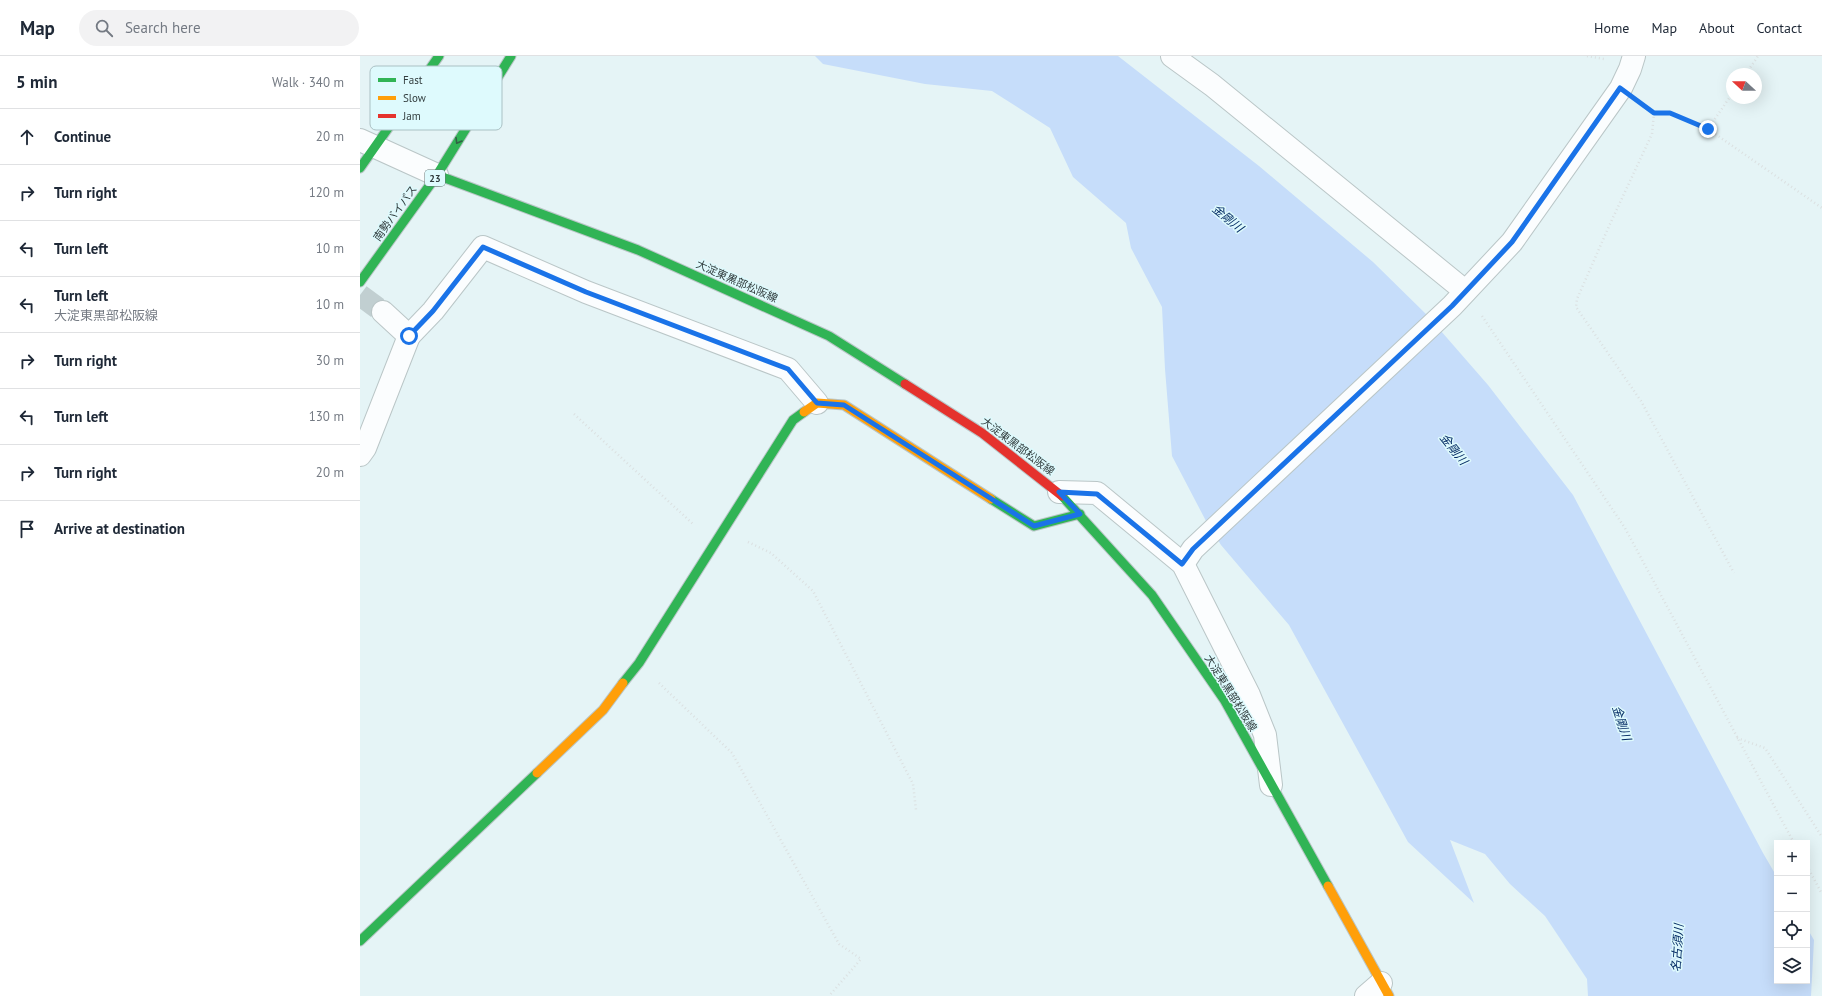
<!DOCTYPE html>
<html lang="en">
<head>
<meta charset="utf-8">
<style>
	:root { --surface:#fff; --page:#f2f2f3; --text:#1f2937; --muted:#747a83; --line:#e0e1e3 }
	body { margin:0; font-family:"PT Sans","Noto Sans JP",sans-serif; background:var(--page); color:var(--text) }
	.controls { position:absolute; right:12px; bottom:12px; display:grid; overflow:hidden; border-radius:0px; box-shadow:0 4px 16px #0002 }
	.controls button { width:36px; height:36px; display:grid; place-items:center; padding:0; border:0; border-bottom:1px solid var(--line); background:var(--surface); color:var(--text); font:20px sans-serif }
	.compass { position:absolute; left:1366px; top:12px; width:36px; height:36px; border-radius:50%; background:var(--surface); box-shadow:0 4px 16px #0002; rotate:291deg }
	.stop { position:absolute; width:12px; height:12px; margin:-9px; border:3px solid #1a73e8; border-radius:50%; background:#fff }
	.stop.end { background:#1a73e8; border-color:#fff; box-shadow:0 1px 4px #0008 }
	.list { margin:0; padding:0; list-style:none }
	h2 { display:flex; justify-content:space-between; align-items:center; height:52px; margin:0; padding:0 16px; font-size:17px }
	h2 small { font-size:13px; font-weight:400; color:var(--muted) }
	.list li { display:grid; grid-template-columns:26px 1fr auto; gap:12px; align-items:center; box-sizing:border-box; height:56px; padding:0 16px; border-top:1px solid var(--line) }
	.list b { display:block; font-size:15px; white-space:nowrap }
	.list p { margin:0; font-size:13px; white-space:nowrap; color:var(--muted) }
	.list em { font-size:13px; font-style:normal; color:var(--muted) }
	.icon { flex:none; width:22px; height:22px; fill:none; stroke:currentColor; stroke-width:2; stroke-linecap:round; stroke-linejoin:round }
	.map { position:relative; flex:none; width:1462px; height:940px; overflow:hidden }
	header { display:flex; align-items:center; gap:24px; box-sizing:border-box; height:56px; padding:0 20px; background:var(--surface); border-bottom:1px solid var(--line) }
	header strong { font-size:19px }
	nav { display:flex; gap:22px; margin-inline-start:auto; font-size:14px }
	.search { width:280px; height:36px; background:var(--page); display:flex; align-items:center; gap:10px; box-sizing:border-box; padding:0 14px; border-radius:22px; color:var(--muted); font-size:15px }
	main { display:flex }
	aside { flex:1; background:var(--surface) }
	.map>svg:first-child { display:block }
	.water { fill:#c6ddfa }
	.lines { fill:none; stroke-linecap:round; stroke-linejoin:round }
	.street-tunnel { stroke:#c1cfd1; stroke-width:22; stroke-dasharray:22 11; stroke-linecap:butt }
	.street-casing { stroke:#bac6c7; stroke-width:24 }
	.fast-casing { stroke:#bac6c7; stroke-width:11 }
	.slow-casing { stroke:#bac6c7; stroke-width:11 }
	.jam-casing { stroke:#bac6c7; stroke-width:11 }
	.path { stroke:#dbe0e1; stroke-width:2.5; stroke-dasharray:1 3; stroke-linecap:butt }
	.street { stroke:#fbfdfe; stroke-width:22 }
	.fast { stroke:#30b455; stroke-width:9 }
	.slow { stroke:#ff9f0a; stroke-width:9 }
	.jam { stroke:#e5322d; stroke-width:9 }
	.oneway { stroke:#316145 }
	.route { stroke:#1a73e8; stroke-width:5 }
	.labels { text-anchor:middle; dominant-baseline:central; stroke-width:3; stroke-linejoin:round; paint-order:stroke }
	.shield { fill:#defafd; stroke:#667677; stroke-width:1 }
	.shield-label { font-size:10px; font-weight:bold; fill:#323d3e }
	.street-label { font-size:11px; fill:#323d3e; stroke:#defafd }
	.water-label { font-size:12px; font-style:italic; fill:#052c65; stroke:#defafd }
	.key { fill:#defafd; stroke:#aac1c4; stroke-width:1 }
	.key-label { font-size:11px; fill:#323d3e }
</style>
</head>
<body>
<header>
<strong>Map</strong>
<div class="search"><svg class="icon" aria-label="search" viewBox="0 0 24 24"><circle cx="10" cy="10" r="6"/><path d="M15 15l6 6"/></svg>Search here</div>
<nav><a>Home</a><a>Map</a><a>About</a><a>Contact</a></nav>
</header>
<main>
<aside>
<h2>5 min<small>Walk · 340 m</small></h2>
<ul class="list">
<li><svg class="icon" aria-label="ahead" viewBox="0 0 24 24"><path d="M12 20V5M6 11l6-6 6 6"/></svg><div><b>Continue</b></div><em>20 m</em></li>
<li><svg class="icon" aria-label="right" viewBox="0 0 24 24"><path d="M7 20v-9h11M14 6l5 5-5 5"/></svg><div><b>Turn right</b></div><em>120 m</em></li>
<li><svg class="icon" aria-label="left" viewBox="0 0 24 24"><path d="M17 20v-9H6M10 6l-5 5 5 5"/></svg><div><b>Turn left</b></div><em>10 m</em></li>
<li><svg class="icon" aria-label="left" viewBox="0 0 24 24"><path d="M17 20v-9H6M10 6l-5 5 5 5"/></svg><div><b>Turn left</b><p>大淀東黒部松阪線</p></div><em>10 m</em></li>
<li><svg class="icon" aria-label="right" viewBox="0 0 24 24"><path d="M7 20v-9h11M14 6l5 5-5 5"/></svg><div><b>Turn right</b></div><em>30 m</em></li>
<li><svg class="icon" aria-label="left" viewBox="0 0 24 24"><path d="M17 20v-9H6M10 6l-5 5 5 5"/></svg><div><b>Turn left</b></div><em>130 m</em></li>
<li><svg class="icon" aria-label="right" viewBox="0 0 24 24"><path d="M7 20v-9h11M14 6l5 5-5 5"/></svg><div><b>Turn right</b></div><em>20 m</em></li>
<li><svg class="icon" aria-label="arrive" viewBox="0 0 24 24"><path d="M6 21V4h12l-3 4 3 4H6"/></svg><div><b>Arrive at destination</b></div></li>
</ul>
</aside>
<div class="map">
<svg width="1462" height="940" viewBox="0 0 1462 940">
	<rect width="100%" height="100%" fill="#e5f4f6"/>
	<polygon class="water" points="455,0 758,0 899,110 1013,206 1067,259 1128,329 1213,439 1403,797 1417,821 1417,925 1447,925 1447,872 1454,884 1451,940 1228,940 1227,923 1185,860 1150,828 1125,798 1090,784 1114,847 1048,786 929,569 861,489 846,465 812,400 805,313 802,251 771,192 766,167 713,121 690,72 632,35 565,28 463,8"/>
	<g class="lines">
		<polyline class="street-tunnel" points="0,239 23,256"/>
		<defs>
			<g id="street">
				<polyline points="812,0 852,29 1105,235"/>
				<polyline points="0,84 77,119"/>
				<polyline points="49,280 73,255 123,191 226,236 428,313 457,347"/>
				<polyline points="0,399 5,392 49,280 23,256"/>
				<polyline points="699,436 737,437 823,508 889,639 905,679 911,729"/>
				<polyline points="823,508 833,493 1092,250 1152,186 1261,32 1270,13 1274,0"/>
				<polyline points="1006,940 1021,927"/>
			</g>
			<g id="fast">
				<polyline points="0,112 79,0"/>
				<polyline points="77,119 278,194 469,280 545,328"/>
				<polyline points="0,226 77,119 151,0"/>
				<polyline points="702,440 792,539 865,645 968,830"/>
				<polyline points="631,443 674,470 720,458"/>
				<polyline points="263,627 279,607 433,364 444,356"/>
				<polyline points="0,885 177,717"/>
			</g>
			<g id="slow">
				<polyline points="444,356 457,347 484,349 631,443"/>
				<polyline points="177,717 243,654 263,627"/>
				<polyline points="968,830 1029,940"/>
			</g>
			<polyline id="jam" points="545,328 622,377 702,440"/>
		</defs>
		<use href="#street" class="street-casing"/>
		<use href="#fast" class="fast-casing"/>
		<use href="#slow" class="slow-casing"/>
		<use href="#jam" class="jam-casing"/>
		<g class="path">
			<polyline points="1227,0 1244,3"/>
			<polyline points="1386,18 1398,0"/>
			<polyline points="1283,49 1294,57 1310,57 1348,73 1462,152"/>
			<polyline points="1294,57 1292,78 1250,168 1217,243 1216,251 1281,345 1374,517"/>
			<polyline points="1348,73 1372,38"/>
			<polyline points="1122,260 1265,472 1434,787"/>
			<polyline points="214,358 333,468"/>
			<polyline points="388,486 411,497 453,535 553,728 556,754"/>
			<polyline points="299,627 372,697 479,888 501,903 469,940"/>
			<polyline points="1377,682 1405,692 1462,781"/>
			<polyline points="1447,810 1462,838"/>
		</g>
		<use href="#street" class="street"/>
		<use href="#fast" class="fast"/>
		<use href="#slow" class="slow"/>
		<use href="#jam" class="jam"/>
	</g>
	<defs><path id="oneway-chevron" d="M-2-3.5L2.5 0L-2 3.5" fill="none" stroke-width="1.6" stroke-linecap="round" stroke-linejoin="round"/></defs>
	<use class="oneway" href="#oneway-chevron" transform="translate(98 85) rotate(121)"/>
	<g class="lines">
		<polyline class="route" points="49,280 73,255 123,191 226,236 428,313 457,347 484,349 674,470 720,458 699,436 737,438 822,508 833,493 1092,250 1152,186 1260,32 1294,57 1310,57 1348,73"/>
	</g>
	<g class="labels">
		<rect class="shield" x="65" y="114" width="20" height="16" rx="3"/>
		<g class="shield-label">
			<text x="75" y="122">23</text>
		</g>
		<g class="street-label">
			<text transform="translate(35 157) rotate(-54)">南勢バイパス</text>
			<text transform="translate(377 225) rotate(24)">大淀東黒部松阪線</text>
			<text transform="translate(658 390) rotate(37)">大淀東黒部松阪線</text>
			<text transform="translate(871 637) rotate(58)">大淀東黒部松阪線</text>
		</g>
		<g class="water-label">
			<text transform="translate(868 162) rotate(40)">金剛川</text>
			<text transform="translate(1094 393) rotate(51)">金剛川</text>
			<text transform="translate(1262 667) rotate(72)">金剛川</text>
			<text transform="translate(1317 892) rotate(-86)">名古須川</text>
		</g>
	</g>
	<rect x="10" y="10" width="132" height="64" rx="6" class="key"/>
	<rect x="18" y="22" width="18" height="4" fill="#30b455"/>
	<rect x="18" y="40" width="18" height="4" fill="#ff9f0a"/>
	<rect x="18" y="58" width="18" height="4" fill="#e5322d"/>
	<g class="key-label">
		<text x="43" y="28">Fast</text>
		<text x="43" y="46">Slow</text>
		<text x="43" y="64">Jam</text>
	</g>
</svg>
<div class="controls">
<button>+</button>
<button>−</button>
<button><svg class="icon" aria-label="locate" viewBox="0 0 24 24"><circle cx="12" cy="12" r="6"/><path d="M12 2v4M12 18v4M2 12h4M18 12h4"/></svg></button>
<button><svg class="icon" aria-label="layers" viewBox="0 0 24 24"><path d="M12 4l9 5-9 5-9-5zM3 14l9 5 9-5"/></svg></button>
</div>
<svg class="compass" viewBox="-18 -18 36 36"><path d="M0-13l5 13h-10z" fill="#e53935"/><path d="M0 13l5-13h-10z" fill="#747a83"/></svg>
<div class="stop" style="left:49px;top:280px"></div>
<div class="stop end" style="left:1348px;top:73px"></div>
</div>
</main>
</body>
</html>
